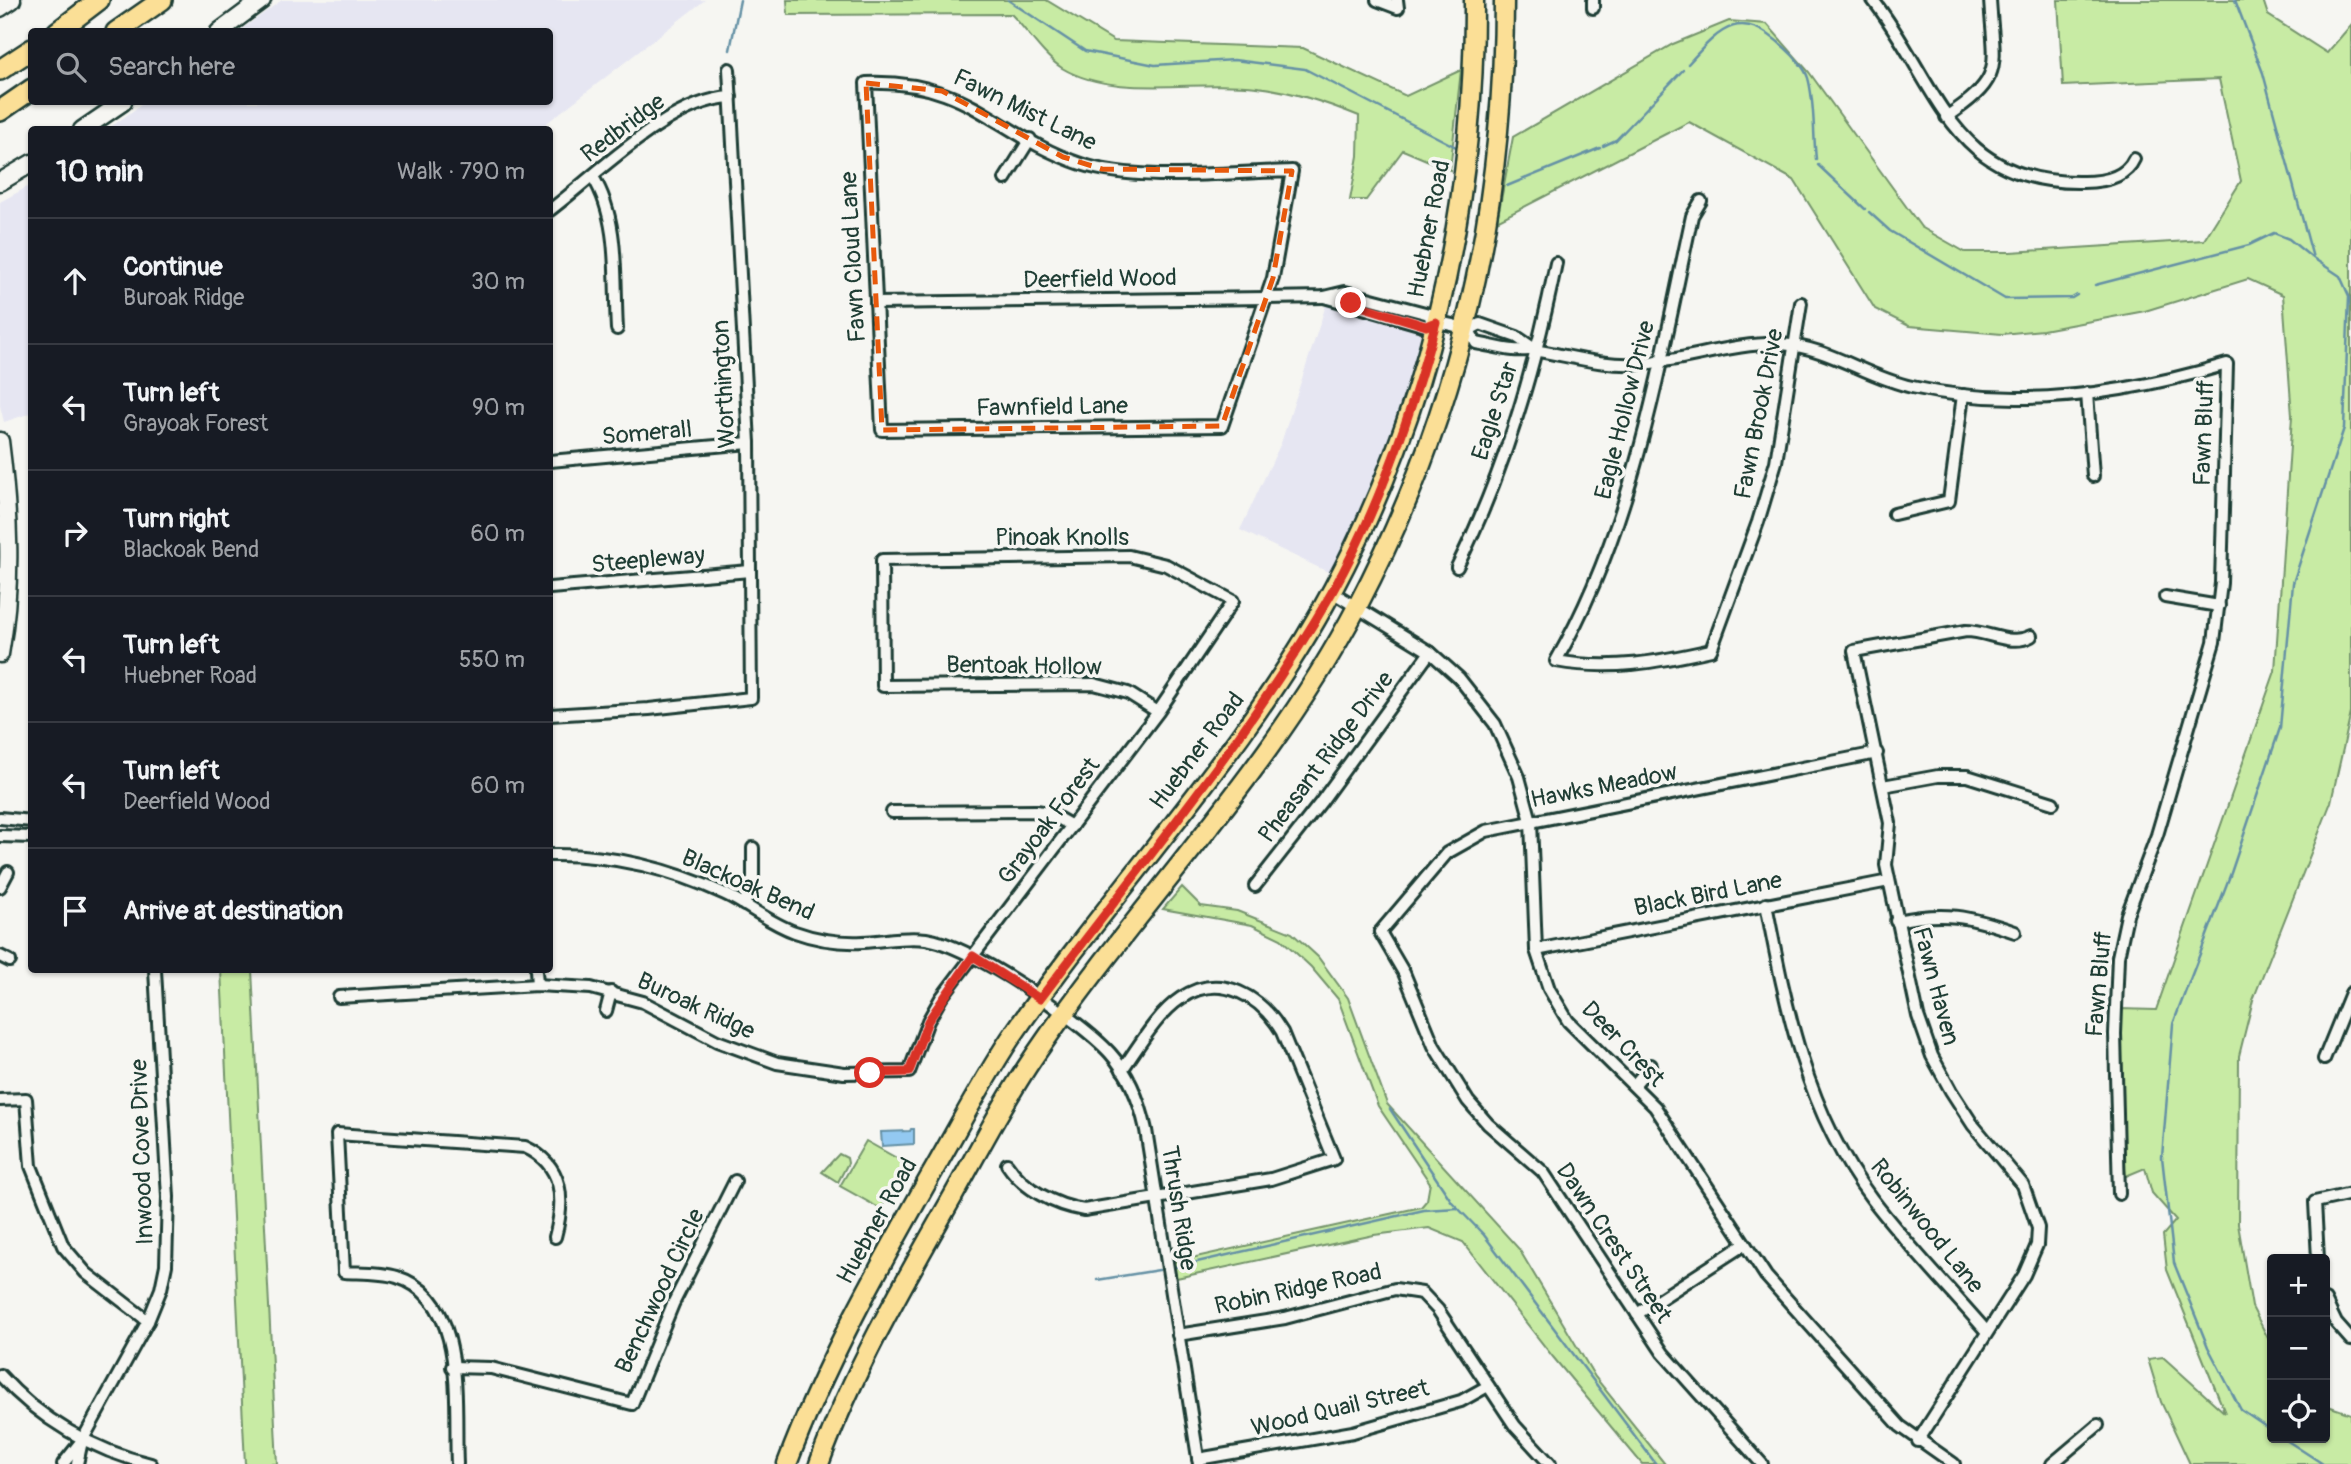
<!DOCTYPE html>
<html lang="en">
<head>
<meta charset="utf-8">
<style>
	:root { --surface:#171b24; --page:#242831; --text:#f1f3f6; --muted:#9ea1a6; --line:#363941 }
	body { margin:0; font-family:Pangolin,sans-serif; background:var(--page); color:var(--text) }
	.controls { position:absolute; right:21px; bottom:21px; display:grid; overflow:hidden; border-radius:7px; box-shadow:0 2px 5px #0004 }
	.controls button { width:63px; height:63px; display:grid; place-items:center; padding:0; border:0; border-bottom:2px solid var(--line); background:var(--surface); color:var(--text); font:35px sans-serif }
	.stop { position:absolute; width:21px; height:21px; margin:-16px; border:5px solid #d93025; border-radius:50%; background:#fff }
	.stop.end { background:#d93025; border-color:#fff; box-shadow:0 2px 7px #0008 }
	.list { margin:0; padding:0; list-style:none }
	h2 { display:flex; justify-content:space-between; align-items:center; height:91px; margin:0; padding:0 28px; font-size:30px }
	h2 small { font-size:23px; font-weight:400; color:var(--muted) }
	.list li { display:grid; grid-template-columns:46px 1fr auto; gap:21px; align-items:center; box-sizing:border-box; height:126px; padding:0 28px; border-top:2px solid var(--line) }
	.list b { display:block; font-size:26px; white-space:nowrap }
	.list p { margin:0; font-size:23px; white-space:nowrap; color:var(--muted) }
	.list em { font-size:23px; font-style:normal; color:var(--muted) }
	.icon { flex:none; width:38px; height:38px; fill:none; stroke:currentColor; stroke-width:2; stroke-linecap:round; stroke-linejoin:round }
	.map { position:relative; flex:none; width:2351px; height:1464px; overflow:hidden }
	.search { position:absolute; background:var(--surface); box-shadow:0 2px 5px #0004; left:28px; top:28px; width:525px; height:77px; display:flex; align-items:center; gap:18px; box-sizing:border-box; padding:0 24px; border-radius:7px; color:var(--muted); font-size:26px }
	.panel { position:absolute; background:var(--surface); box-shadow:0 2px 5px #0004; left:28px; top:126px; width:525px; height:847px; border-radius:7px }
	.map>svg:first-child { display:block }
	.built { fill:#e6e6f2 }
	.green { fill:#c8eba4; stroke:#74946c; stroke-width:2 }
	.water { fill:#93c9f1; stroke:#6591a5; stroke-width:2 }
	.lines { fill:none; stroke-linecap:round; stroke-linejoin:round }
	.stream { stroke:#6591a5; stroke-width:2.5 }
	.minor-casing { stroke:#1f3d34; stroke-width:16 }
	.secondary-casing { stroke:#1f3d34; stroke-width:21 }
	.primary-casing { stroke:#1f3d34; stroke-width:23 }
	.motorway-casing { stroke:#1f3d34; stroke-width:24 }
	.minor { stroke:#f6f6f2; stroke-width:10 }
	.secondary { stroke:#f6f6f2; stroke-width:16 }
	.primary { stroke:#fbdf96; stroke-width:18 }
	.motorway { stroke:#fbdf96; stroke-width:19 }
	.route { stroke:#d93025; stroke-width:9 }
	.marked { fill:none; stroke:#e8590c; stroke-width:5; stroke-dasharray:14 9; stroke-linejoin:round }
	.labels { text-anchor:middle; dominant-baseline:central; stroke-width:7; stroke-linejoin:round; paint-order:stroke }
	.street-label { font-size:24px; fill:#1f3d34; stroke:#f6f6f2 }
</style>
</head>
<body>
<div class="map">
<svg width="2351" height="1464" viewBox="0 0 2351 1464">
	<rect width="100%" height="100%" fill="#f6f6f2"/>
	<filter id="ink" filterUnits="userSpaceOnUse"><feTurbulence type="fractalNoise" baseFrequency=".0143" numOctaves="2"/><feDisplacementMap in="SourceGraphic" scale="14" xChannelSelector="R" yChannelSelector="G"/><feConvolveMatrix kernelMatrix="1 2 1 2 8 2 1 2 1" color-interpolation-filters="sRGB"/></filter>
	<g filter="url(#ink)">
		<g class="built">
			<polygon points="282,0 705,0 539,129 108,129 145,102 550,102 550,32 239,31"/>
			<polygon points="31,185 31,413 4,422 0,406 0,202"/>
			<polygon points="1326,305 1423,331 1398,418 1364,503 1330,573 1240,530 1281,443"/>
		</g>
		<g class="green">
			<path d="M787 0H1046L1114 41 1303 48 1406 96 1461 70 1450 170 1403 150 1366 200H1350L1358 156 1359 116C1327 103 1292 91 1257 87 1198 79 1115 100 1062 68 1043 56 1027 30 1011 14L788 15Z"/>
			<polygon points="2058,0 2263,0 2268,15 2327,53 2351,25 2351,713 2331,802 2253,1000 2239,1056 2238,1224 2252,1307 2272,1346 2272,1438 2325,1438 2325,1405 2351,1414 2351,1464 2190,1464 2161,1402 2148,1359 2163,1357 2225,1413 2167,1270 2163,1235 2176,1220 2152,1193 2145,1168 2126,1176 2122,1148 2120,1009 2156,1010 2275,671 2292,416 2283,295 2248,279 2145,311 2043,330 2002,334 1909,326 1875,309 1794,180 1689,122 1497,221 1513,137 1673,44 1729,21 1767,24 1809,72 1921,227 1965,252 2010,252 2204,240 2241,181 2219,79 2063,86"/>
			<polygon points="1182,887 1201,906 1237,911 1292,933 1318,957 1348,998 1387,1104 1519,1249 1595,1377 1665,1464 1642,1464 1553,1357 1463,1242 1429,1228 1374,1235 1172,1279 1169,1263 1421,1207 1427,1200 1430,1183 1378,1106 1338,999 1311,967 1281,939 1252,925 1163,909"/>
			<polygon points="221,970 252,970 277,1464 245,1464"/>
			<polygon points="866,1141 907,1164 881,1209 840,1186"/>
			<polygon points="839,1154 847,1158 848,1163 838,1182 822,1172"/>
		</g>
		<polygon class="water" points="911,1129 914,1129 914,1144 882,1146 881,1132 910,1131"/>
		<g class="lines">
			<g class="stream">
				<polyline points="1008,0 1085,51 1155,65 1234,60 1305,69 1456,147"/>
				<polyline points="2235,0 2263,73 2313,258 2340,276 2349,296 2344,428 2293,583 2280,728 2231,873 2173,1024 2162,1157 2174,1263 2208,1347 2241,1410 2272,1431"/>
				<polyline points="730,50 740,0"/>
				<path d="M1688 64C1722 26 1741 7 1785 48 1793 55 1805 68 1808 78 1815 103 1813 133 1816 159"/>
				<polyline points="1603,146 1616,140 1683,70"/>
				<polyline points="1818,165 1865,209"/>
				<polyline points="1507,186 1600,148"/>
				<polyline points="1869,212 1890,231 2005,299 2072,298 2077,295"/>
				<polyline points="2095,285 2249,245 2274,233 2289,239 2311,257"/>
				<polyline points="1390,1109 1452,1202 1484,1235 1656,1464"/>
				<polyline points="1175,1267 1424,1210 1458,1208"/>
				<polyline points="1097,1280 1159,1270"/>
				<polyline points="2283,1438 2323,1464"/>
			</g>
			<defs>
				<g id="minor">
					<polyline points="1377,0 1398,8 1397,0"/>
					<polyline points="1593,0 1593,8"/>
					<path d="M1873 0C1939 84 1950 185 2083 182 2102 182 2125 179 2134 159"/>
					<path d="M866 83C970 79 995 135 1081 164 1139 183 1230 172 1292 171L1273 278 1222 426 882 430Z"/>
					<path d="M1946 117C2006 77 1994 67 1990 0"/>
					<path d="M593 177C620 220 614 280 617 329"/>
					<polyline points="1005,179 1030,139"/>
					<path d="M1701 201 1692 216C1659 368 1634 525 1556 661 1610 671 1658 662 1711 650L1758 522 1776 462 1801 303"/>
					<path d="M550 210C599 173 669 100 731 97"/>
					<path d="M1324 297 1426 326C1438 319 1456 326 1469 330L1476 343C1488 345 1501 349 1513 350 1522 351 1531 349 1539 351 1573 357 1604 366 1639 364 1687 361 1733 342 1781 344 1829 347 1866 377 1912 387 2015 410 2127 394 2227 364L2221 583 2214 642 2157 835 2127 915 2118 957 2115 1034 2119 1194"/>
					<polyline points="876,303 1267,298 1324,297 1345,292 1429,314 1432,322"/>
					<polyline points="1469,330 1480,324 1517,337 1536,350"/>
					<polyline points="2087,393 2093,476"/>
					<polyline points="550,461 749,443"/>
					<polyline points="1894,514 1949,501 1963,395"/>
					<path d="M1457 567C1505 471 1535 368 1556 263"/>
					<polyline points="550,588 750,571"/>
					<polyline points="1332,592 1430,652 1459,678 1495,724 1519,777 1531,821 1536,950 1549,989 1568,1021 1655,1107 1766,1276 1900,1426 1954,1464"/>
					<polyline points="2165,597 2219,606"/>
					<polyline points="550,715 649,709 751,698 749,443 729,69"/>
					<polyline points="1883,786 1938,776 1967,776 2053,803"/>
					<polyline points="892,812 1036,811 1049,813 1072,826"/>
					<polyline points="0,818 32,821"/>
					<polyline points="0,836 32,837"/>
					<path d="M550 855C611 854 669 868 725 894 749 905 769 923 795 932 817 940 840 943 863 942 884 941 905 936 926 939 970 945 1080 1020 1110 1053 1129 1074 1140 1102 1146 1130L1199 1464"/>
					<polyline points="1255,886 1321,802 1430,652"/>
					<polyline points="0,887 8,872"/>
					<path d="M1766 904C1786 1008 1806 1112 1872 1199 1907 1245 1949 1288 1987 1332"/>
					<polyline points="744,905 753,879 753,848"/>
					<path d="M1896 921C1944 911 1969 916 2015 932"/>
					<polyline points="1536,950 1889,881"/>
					<polyline points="0,956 10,961"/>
					<polyline points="536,970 537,985"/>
					<polyline points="339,997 537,985 591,988 643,1002 717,1041 777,1063 844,1073 909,1072 928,1021 941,998 1158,712 1233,601 1166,565 1129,556 882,560 883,686 1094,684 1128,693 1158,712"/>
					<polyline points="606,1011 611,992"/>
					<polyline points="2324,1059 2351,993"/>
					<polyline points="1635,1084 1651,1065"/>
					<polyline points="0,1100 26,1099 31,1166 63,1246 86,1273 148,1321"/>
					<path d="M1007 1164C1023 1189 1054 1205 1084 1210L1271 1179 1334 1159 1282 1032C1261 997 1221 971 1181 998 1157 1014 1139 1046 1122 1070"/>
					<polyline points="2318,1259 2315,1202 2351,1194"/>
					<polyline points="2325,1300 2336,1323 2351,1340"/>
					<polyline points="1637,1314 1745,1244"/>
					<polyline points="1178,1335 1285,1318 1395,1289 1422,1293 1438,1310 1515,1426 1550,1464"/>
					<polyline points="452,1367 491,1368 632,1404 673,1304 735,1181"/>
					<path d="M0 1375C39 1419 94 1451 151 1464"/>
					<path d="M1918 1441 2024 1275 2037 1245 2038 1228 2023 1185 1973 1125 1951 1091 1932 1056 1918 1016 1886 865 1890 823 1854 651 1966 631C1988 631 2011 647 2031 636"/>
					<polyline points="1198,1459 1353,1432 1461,1401 1488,1386"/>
					<polyline points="63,1464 83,1439 148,1321 161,1289 166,1265 168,1197 155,970"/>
					<polyline points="77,1464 82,1441"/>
					<path d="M457 1464C454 1404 468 1299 397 1277 381 1272 361 1273 344 1272L337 1134 525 1147C564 1165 565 1200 555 1237"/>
					<polyline points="1762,1464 1663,1353 1543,1172 1488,1124 1468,1101 1434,1046 1404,973 1380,932 1447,853 1486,831 1877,753"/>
					<polyline points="2052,1464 2098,1425"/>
				</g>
				<g id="secondary">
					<polyline points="0,8 12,0"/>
					<polyline points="219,32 262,0"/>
					<polyline points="82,130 123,102"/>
					<polyline points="0,182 32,163"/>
					<path d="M0 441C9 512 13 583 0 654"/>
				</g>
				<g id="primary">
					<path d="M787 1464C825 1363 878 1269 931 1175 957 1130 981 1083 1010 1039 1114 887 1246 753 1333 589 1431 405 1475 208 1474 0"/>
					<path d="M819 1464C853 1371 903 1284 952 1198 979 1150 1004 1100 1035 1055 1139 903 1273 769 1358 605 1458 413 1504 215 1504 0"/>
				</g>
				<g id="motorway">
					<polyline points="57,32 99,0"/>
					<polyline points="116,32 162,0"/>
					<polyline points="0,70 32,49"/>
					<polyline points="0,111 32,89"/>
				</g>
			</defs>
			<use href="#minor" class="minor-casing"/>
			<use href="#secondary" class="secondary-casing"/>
			<use href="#primary" class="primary-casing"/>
			<use href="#motorway" class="motorway-casing"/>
			<use href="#minor" class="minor"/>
			<use href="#secondary" class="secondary"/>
			<use href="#primary" class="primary"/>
			<use href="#motorway" class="motorway"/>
		</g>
	</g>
	<g class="lines" filter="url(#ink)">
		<path class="route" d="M870 1073 909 1072 928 1021 973 956 1040 999C1140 866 1248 738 1331 594 1379 510 1411 415 1436 322L1426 326 1351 303"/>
	</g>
	<path class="marked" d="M866 83 942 91 1063 157 1102 169 1292 171 1273 278 1222 426 882 430Z"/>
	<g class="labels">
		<g class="street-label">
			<text transform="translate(1025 110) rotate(26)">Fawn Mist Lane</text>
			<text transform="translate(623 128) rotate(-37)">Redbridge</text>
			<text transform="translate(1429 229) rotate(-79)">Huebner Road</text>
			<text transform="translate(853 257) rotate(-93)">Fawn Cloud Lane</text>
			<text transform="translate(1100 279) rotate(-1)">Deerfield Wood</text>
			<text transform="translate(724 384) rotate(-93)">Worthington</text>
			<text transform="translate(1052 407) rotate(-1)">Fawnfield Lane</text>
			<text transform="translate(1625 410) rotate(-76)">Eagle Hollow Drive</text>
			<text transform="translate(1495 411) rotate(-72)">Eagle Star</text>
			<text transform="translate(1759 414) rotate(-79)">Fawn Brook Drive</text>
			<text transform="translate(647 433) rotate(-5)">Somerall</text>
			<text transform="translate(2204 433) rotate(-88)">Fawn Bluff</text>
			<text x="1062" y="537">Pinoak Knolls</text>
			<text transform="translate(648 560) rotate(-5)">Steepleway</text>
			<text transform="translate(1024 666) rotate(1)">Bentoak Hollow</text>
			<text transform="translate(1197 751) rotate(-53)">Huebner Road</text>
			<text transform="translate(1326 757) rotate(-53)">Pheasant Ridge Drive</text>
			<text transform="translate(1604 786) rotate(-11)">Hawks Meadow</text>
			<text transform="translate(1049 821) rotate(-53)">Grayoak Forest</text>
			<text transform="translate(748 885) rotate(24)">Blackoak Bend</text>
			<text transform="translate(1708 894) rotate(-11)">Black Bird Lane</text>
			<text transform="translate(2099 984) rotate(-85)">Fawn Bluff</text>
			<text transform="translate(1936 986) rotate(75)">Fawn Haven</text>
			<text transform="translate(696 1006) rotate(25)">Buroak Ridge</text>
			<text transform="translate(1623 1044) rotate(46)">Deer Crest</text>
			<text transform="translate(142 1152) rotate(-92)">Inwood Cove Drive</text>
			<text transform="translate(1179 1208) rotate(81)">Thrush Ridge</text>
			<text transform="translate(877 1221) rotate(-61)">Huebner Road</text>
			<text transform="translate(1927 1226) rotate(51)">Robinwood Lane</text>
			<text transform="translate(1614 1243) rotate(56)">Dawn Crest Street</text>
			<text transform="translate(1298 1289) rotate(-12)">Robin Ridge Road</text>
			<text transform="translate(660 1291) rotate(-65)">Benchwood Circle</text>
			<text transform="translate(1340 1408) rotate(-13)">Wood Quail Street</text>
		</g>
	</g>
</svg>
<div class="controls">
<button>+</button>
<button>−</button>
<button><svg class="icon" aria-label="locate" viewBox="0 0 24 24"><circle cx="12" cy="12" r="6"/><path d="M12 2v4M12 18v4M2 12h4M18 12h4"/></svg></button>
</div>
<div class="stop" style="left:870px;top:1073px"></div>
<div class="stop end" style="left:1351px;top:303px"></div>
<div class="search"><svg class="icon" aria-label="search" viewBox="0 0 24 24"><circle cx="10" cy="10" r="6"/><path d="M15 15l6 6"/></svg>Search here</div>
<section class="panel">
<h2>10 min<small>Walk · 790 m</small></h2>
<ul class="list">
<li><svg class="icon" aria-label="ahead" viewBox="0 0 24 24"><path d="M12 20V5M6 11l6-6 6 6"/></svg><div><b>Continue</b><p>Buroak Ridge</p></div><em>30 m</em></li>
<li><svg class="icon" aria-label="left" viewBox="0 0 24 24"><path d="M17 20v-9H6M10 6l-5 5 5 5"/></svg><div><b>Turn left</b><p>Grayoak Forest</p></div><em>90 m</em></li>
<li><svg class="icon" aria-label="right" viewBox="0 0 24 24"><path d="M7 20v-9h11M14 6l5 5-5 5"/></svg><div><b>Turn right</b><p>Blackoak Bend</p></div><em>60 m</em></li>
<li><svg class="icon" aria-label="left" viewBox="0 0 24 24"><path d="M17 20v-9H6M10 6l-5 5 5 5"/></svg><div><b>Turn left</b><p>Huebner Road</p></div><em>550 m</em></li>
<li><svg class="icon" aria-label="left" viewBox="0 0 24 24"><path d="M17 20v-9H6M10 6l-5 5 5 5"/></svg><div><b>Turn left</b><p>Deerfield Wood</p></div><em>60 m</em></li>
<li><svg class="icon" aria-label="arrive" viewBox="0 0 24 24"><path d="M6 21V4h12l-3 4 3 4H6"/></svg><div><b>Arrive at destination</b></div></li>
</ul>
</section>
</div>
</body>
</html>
